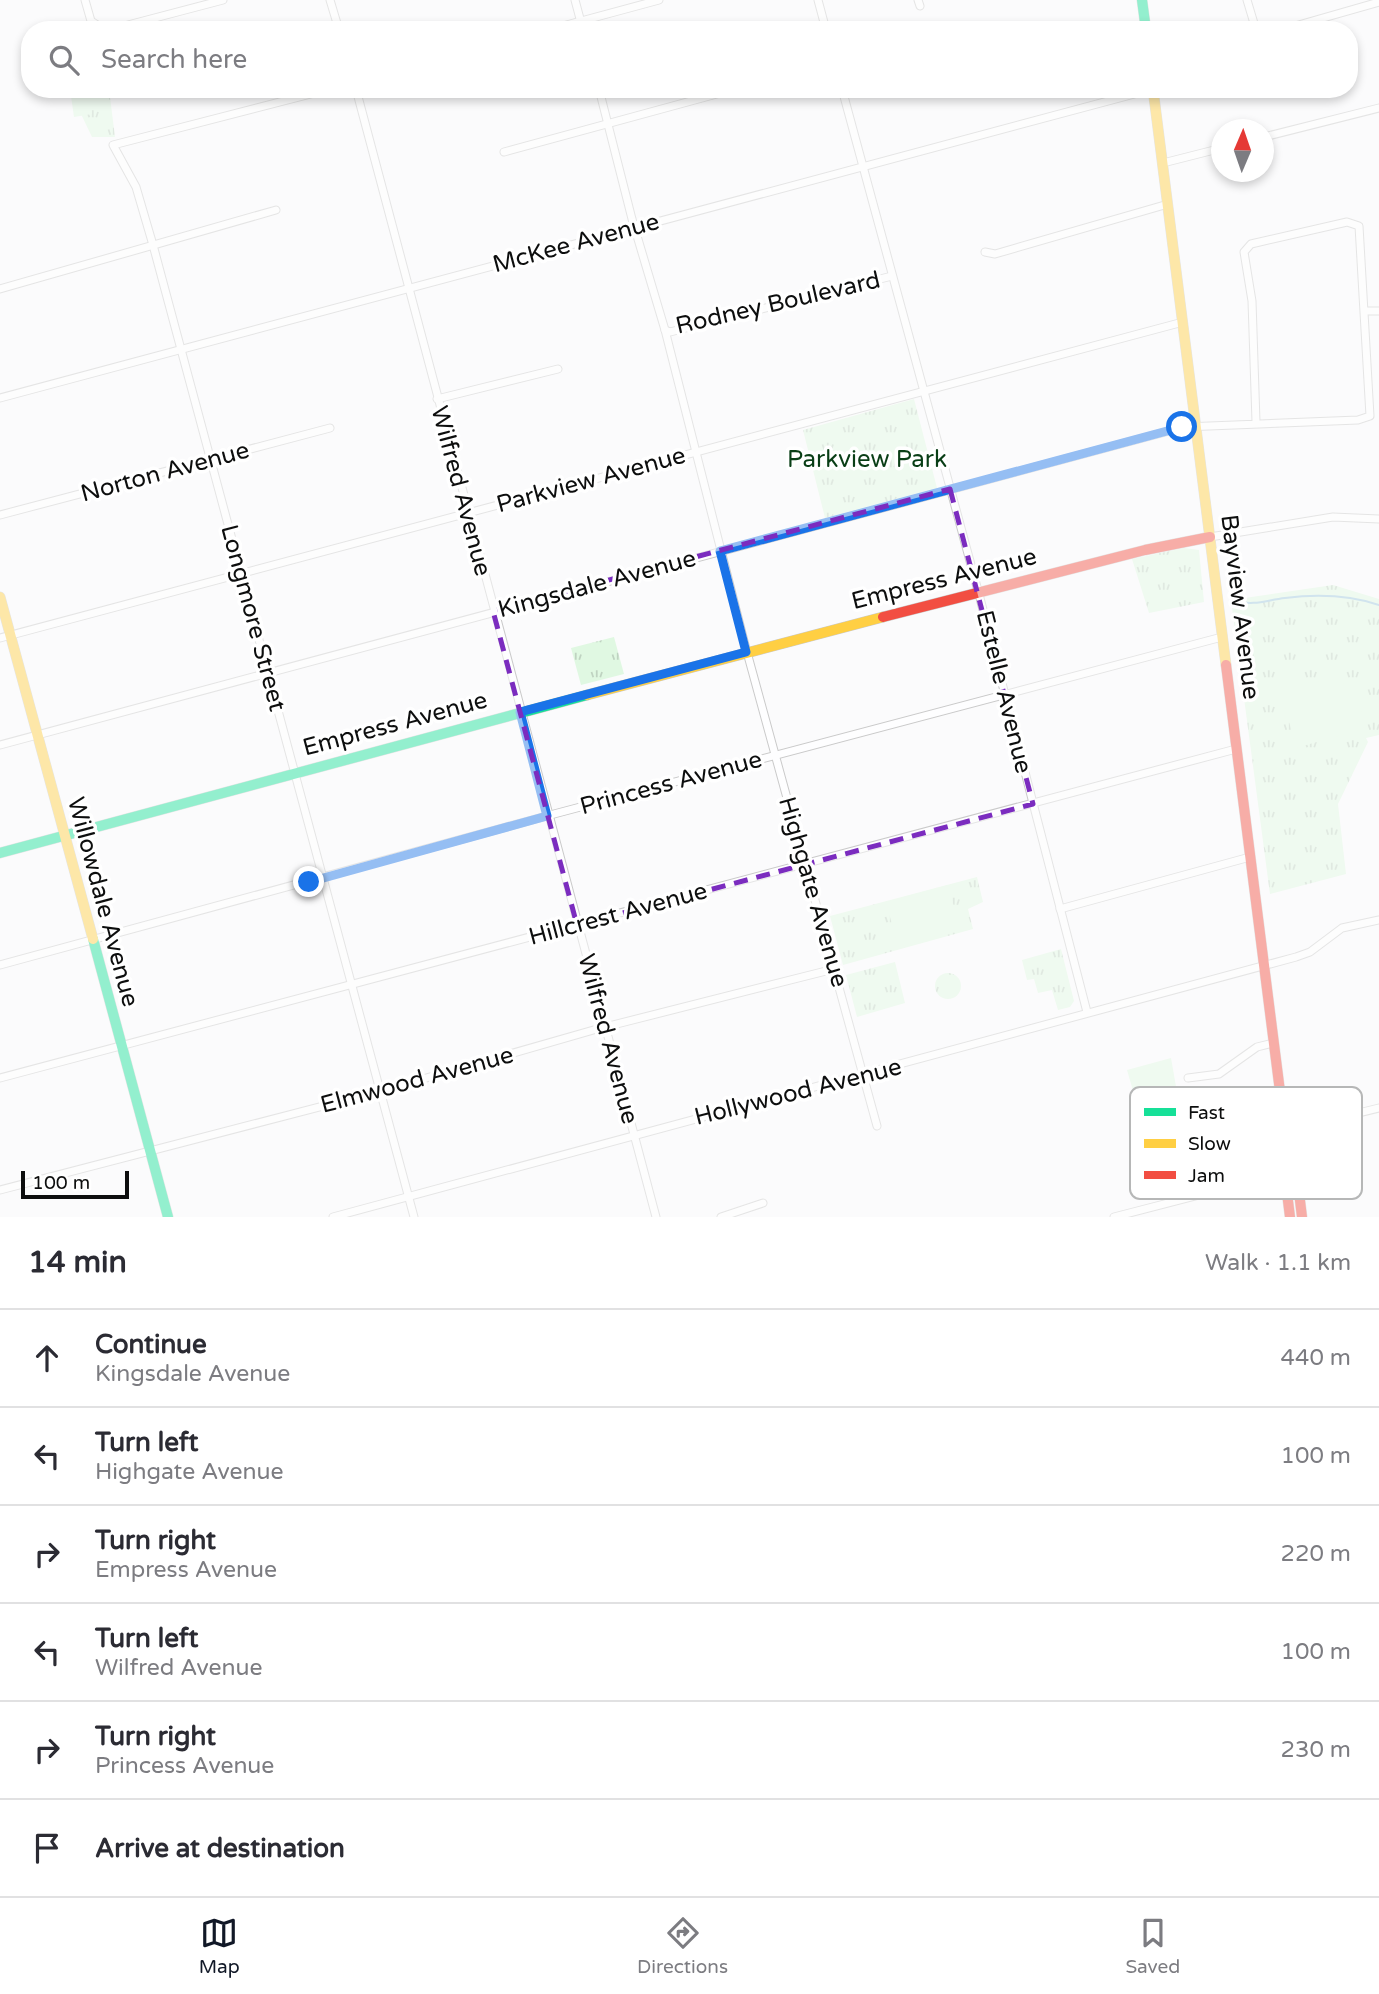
<!DOCTYPE html>
<html lang="en">
<head>
<meta charset="utf-8">
<style>
	:root { --surface:#fff; --page:#f7f7f7; --text:#2b2b33; --muted:#7c7c81; --line:#e1e1e2; --accent:#111827 }
	body { margin:0; font-family:"Varela Round",sans-serif; background:var(--page); color:var(--text) }
	.compass { position:absolute; left:1211px; top:119px; width:63px; height:63px; border-radius:50%; background:var(--surface); box-shadow:0 4px 10px #0003; rotate:2deg }
	.scale { position:absolute; left:21px; bottom:18px; width:108px; box-sizing:border-box; padding-left:7px; border:4px solid #0d0e0e; border-top:0; font-size:19px; line-height:24px; white-space:nowrap; color:#0d0e0e; -webkit-text-stroke:5px #fff; paint-order:stroke }
	.stop { position:absolute; width:21px; height:21px; margin:-16px; border:5px solid #1a73e8; border-radius:50%; background:#fff }
	.stop.end { background:#1a73e8; border-color:#fff; box-shadow:0 2px 7px #0008 }
	.list { margin:0; padding:0; list-style:none }
	h2 { display:flex; justify-content:space-between; align-items:center; height:91px; margin:0; padding:0 28px; font-size:30px }
	h2 small { font-size:23px; font-weight:400; color:var(--muted) }
	.list li { display:grid; grid-template-columns:46px 1fr auto; gap:21px; align-items:center; box-sizing:border-box; height:98px; padding:0 28px; border-top:2px solid var(--line) }
	.list b { display:block; font-size:26px; white-space:nowrap }
	.list p { margin:0; font-size:23px; white-space:nowrap; color:var(--muted) }
	.list em { font-size:23px; font-style:normal; color:var(--muted) }
	.icon { flex:none; width:38px; height:38px; fill:none; stroke:currentColor; stroke-width:2; stroke-linecap:round; stroke-linejoin:round }
	.map { position:relative; flex:none; width:1379px; height:1217px; overflow:hidden }
	.search { position:absolute; background:var(--surface); box-shadow:0 4px 10px #0003; left:21px; right:21px; top:21px; height:77px; display:flex; align-items:center; gap:18px; box-sizing:border-box; padding:0 24px; border-radius:28px; color:var(--muted); font-size:26px }
	.sheet { height:679px; background:var(--surface) }
	nav { display:flex; justify-content:space-around; align-items:center; box-sizing:border-box; height:98px; border-top:2px solid var(--line); background:var(--surface); font-size:19px; color:var(--muted) }
	nav a { display:grid; justify-items:center; gap:4px }
	nav .on { color:var(--accent) }
	.map>svg:first-child { display:block }
	.grass { fill:url(#grass-tufts) }
	.pitch { fill:#e0f8e2 }
	.lines { fill:none; stroke-linecap:round; stroke-linejoin:round }
	.stream { stroke:#9dc7dd; stroke-width:2 }
	.street-casing { stroke:#cacaca; stroke-width:9 }
	.fast-casing { stroke:#cacaca; stroke-width:11 }
	.slow-casing { stroke:#cacaca; stroke-width:11 }
	.jam-casing { stroke:#cacaca; stroke-width:11 }
	.street { stroke:#fefeff; stroke-width:7 }
	.fast { stroke:#16e098; stroke-width:10 }
	.slow { stroke:#ffcf43; stroke-width:10 }
	.jam { stroke:#f24e42; stroke-width:10 }
	.route { stroke:#1a73e8; stroke-width:9 }
	.marked { fill:none; stroke:#7b2cbf; stroke-width:5; stroke-dasharray:14 9; stroke-linejoin:round }
	.labels { text-anchor:middle; dominant-baseline:central; stroke-width:7; stroke-linejoin:round; paint-order:stroke }
	.street-label { font-size:24px; fill:#0d0e0e; stroke:#fff }
	.park-label { font-size:24px; fill:#093e16; stroke:#fff }
	.key { fill:#fff; stroke:#b6b7b7; stroke-width:2 }
	.key-label { font-size:19px; fill:#0d0e0e }
</style>
</head>
<body>
<div class="map">
<svg width="1379" height="1217" viewBox="0 0 1379 1217">
	<defs>
		<pattern id="grass-tufts" width="24" height="20" patternUnits="userSpaceOnUse" patternTransform="scale(1.75)"><rect width="24" height="20" fill="#e0f8e2"/><path d="M3 7l-1-3M5 7V3M7 7l1-3M15 17l-1-3M17 17v-4M19 17l1-3" fill="none" stroke="#bfd3c1"/></pattern>
	</defs>
	<rect width="100%" height="100%" fill="#fbfbfc"/>
	<g class="grass">
		<polygon points="69,89 109,89 115,137 92,137"/>
		<polygon points="914,399 937,488 825,518 803,430"/>
		<polygon points="1184,548 1199,550 1204,602 1149,613 1132,559"/>
		<polygon points="1333,585 1379,599 1379,735 1366,738 1368,742 1338,804 1346,874 1270,894 1231,600"/>
		<polygon points="614,637 624,674 581,685 571,648"/>
		<polygon points="977,877 983,902 968,909 973,929 843,965 830,916"/>
		<polygon points="1061,949 1074,1001 1070,1007 1058,1010 1052,990 1038,993 1034,979 1027,980 1022,960"/>
		<polygon points="895,962 905,1003 857,1017 846,975"/>
		<circle cx="948" cy="986" r="13"/>
	</g>
	<g class="pitch">
		<polygon points="70,89 88,89 92,114 74,117"/>
		<path d="M1330 679C1356 684 1365 705 1362 729L1296 748 1280 688Z"/>
		<polygon points="948,885 960,929 898,947 886,902"/>
		<polygon points="1171,1058 1178,1098 1154,1104 1134,1094 1127,1070"/>
	</g>
	<g class="lines">
		<path class="stream" d="M1236 601C1254 606 1267 600 1285 598 1317 594 1349 595 1379 605"/>
		<defs>
			<g id="street">
				<polyline points="85,0 91,21 105,30"/>
				<polyline points="330,0 339,30"/>
				<polyline points="575,0 583,30"/>
				<polyline points="818,0 826,30"/>
				<polyline points="918,0 920,6"/>
				<polyline points="1247,0 1256,30"/>
				<polyline points="109,30 223,0"/>
				<polyline points="548,30 659,0"/>
				<polyline points="1281,30 1379,2"/>
				<polyline points="330,89 113,145 136,187 153,245 414,1217"/>
				<polyline points="356,89 656,1217"/>
				<polyline points="599,89 632,219 665,330 745,645 877,1126"/>
				<polyline points="842,89 980,598 1087,1012"/>
				<polyline points="1264,137 1379,108"/>
				<polyline points="504,152 735,89"/>
				<polyline points="1163,163 1222,148"/>
				<polyline points="985,252 995,254 1168,204"/>
				<polyline points="0,289 276,210"/>
				<polyline points="1365,311 1379,311"/>
				<polyline points="665,330 670,332 892,276"/>
				<polyline points="0,398 1153,89"/>
				<polyline points="437,399 558,369"/>
				<polyline points="0,515 330,428"/>
				<polyline points="1210,537 1333,517 1379,519"/>
				<polyline points="0,638 1183,322"/>
				<polyline points="0,745 1184,427 1358,420 1370,416 1359,226 1347,222 1251,244 1244,252 1252,301 1256,422"/>
				<polyline points="1060,909 1250,857"/>
				<polyline points="0,965 554,814 1222,637"/>
				<polyline points="0,1078 1236,749"/>
				<polyline points="1188,1078 1219,1074 1257,1047 1273,1043"/>
				<polyline points="1285,1131 1379,1108"/>
				<polyline points="0,1190 381,1091 597,1029 834,969"/>
				<polyline points="333,1217 1296,957 1310,952 1342,928 1379,920"/>
				<polyline points="721,1217 763,1203"/>
				<polyline points="1114,1217 1284,1173"/>
			</g>
			<g id="fast">
				<polyline points="1142,0 1146,30"/>
				<polyline points="0,853 587,695"/>
				<polyline points="93,939 168,1217"/>
			</g>
			<g id="slow">
				<polyline points="1153,89 1226,665"/>
				<polyline points="0,597 93,939"/>
				<polyline points="587,695 883,617"/>
			</g>
			<g id="jam">
				<polyline points="883,617 1145,550 1210,537"/>
				<polyline points="1226,665 1285,1131 1281,1145 1290,1217"/>
				<polyline points="1285,1131 1293,1143 1302,1217"/>
			</g>
		</defs>
		<use href="#street" class="street-casing"/>
		<use href="#fast" class="fast-casing"/>
		<use href="#slow" class="slow-casing"/>
		<use href="#jam" class="jam-casing"/>
		<use href="#street" class="street"/>
		<use href="#fast" class="fast"/>
		<use href="#slow" class="slow"/>
		<use href="#jam" class="jam"/>
	</g>
	<g class="lines">
		<polyline class="route" points="309,882 547,816 520,712 746,652 720,551 1182,427"/>
	</g>
	<path d="M0 0H1379V1217H0ZM950 489 1033 804 577 925 493 611Z" fill="#fbfbfc" fill-opacity=".55" fill-rule="evenodd"/>
	<path class="marked" d="M950 489 1033 804 577 925 493 611Z"/>
	<g class="labels">
		<g class="street-label">
			<text transform="translate(576 243) rotate(-15)">McKee Avenue</text>
			<text transform="translate(778 303) rotate(-13)">Rodney Boulevard</text>
			<text transform="translate(165 472) rotate(-15)">Norton Avenue</text>
			<text transform="translate(591 480) rotate(-15)">Parkview Avenue</text>
			<text transform="translate(461 491) rotate(75)">Wilfred Avenue</text>
			<text transform="translate(944 579) rotate(-14)">Empress Avenue</text>
			<text transform="translate(597 584) rotate(-15)">Kingsdale Avenue</text>
			<text transform="translate(1240 607) rotate(83)">Bayview Avenue</text>
			<text transform="translate(253 618) rotate(75)">Longmore Street</text>
			<text transform="translate(1004 692) rotate(76)">Estelle Avenue</text>
			<text transform="translate(395 724) rotate(-15)">Empress Avenue</text>
			<text transform="translate(671 783) rotate(-15)">Princess Avenue</text>
			<text transform="translate(813 892) rotate(74)">Highgate Avenue</text>
			<text transform="translate(103 902) rotate(75)">Willowdale Avenue</text>
			<text transform="translate(618 914) rotate(-15)">Hillcrest Avenue</text>
			<text transform="translate(608 1039) rotate(75)">Wilfred Avenue</text>
			<text transform="translate(417 1080) rotate(-15)">Elmwood Avenue</text>
			<text transform="translate(798 1092) rotate(-14)">Hollywood Avenue</text>
		</g>
		<g class="park-label">
			<text x="867" y="459">Parkview Park</text>
		</g>
	</g>
	<rect x="1130" y="1087" width="232" height="112" rx="10" class="key"/>
	<rect x="1144" y="1108" width="32" height="8" fill="#16e098"/>
	<rect x="1144" y="1139" width="32" height="9" fill="#ffcf43"/>
	<rect x="1144" y="1171" width="32" height="8" fill="#f24e42"/>
	<g class="key-label">
		<text x="1188" y="1119">Fast</text>
		<text x="1188" y="1150">Slow</text>
		<text x="1188" y="1182">Jam</text>
	</g>
</svg>
<svg class="compass" viewBox="-18 -18 36 36"><path d="M0-13l5 13h-10z" fill="#e53935"/><path d="M0 13l5-13h-10z" fill="#7c7c81"/></svg>
<div class="scale">100 m</div>
<div class="stop" style="left:1182px;top:427px"></div>
<div class="stop end" style="left:309px;top:882px"></div>
<div class="search"><svg class="icon" aria-label="search" viewBox="0 0 24 24"><circle cx="10" cy="10" r="6"/><path d="M15 15l6 6"/></svg>Search here</div>
</div>
<section class="sheet">
<h2>14 min<small>Walk · 1.1 km</small></h2>
<ul class="list">
<li><svg class="icon" aria-label="ahead" viewBox="0 0 24 24"><path d="M12 20V5M6 11l6-6 6 6"/></svg><div><b>Continue</b><p>Kingsdale Avenue</p></div><em>440 m</em></li>
<li><svg class="icon" aria-label="left" viewBox="0 0 24 24"><path d="M17 20v-9H6M10 6l-5 5 5 5"/></svg><div><b>Turn left</b><p>Highgate Avenue</p></div><em>100 m</em></li>
<li><svg class="icon" aria-label="right" viewBox="0 0 24 24"><path d="M7 20v-9h11M14 6l5 5-5 5"/></svg><div><b>Turn right</b><p>Empress Avenue</p></div><em>220 m</em></li>
<li><svg class="icon" aria-label="left" viewBox="0 0 24 24"><path d="M17 20v-9H6M10 6l-5 5 5 5"/></svg><div><b>Turn left</b><p>Wilfred Avenue</p></div><em>100 m</em></li>
<li><svg class="icon" aria-label="right" viewBox="0 0 24 24"><path d="M7 20v-9h11M14 6l5 5-5 5"/></svg><div><b>Turn right</b><p>Princess Avenue</p></div><em>230 m</em></li>
<li><svg class="icon" aria-label="arrive" viewBox="0 0 24 24"><path d="M6 21V4h12l-3 4 3 4H6"/></svg><div><b>Arrive at destination</b></div></li>
</ul>
</section>
<nav>
<a class="on"><svg class="icon" aria-label="map" viewBox="0 0 24 24"><path d="M3 6l6-2 6 2 6-2v14l-6 2-6-2-6 2zM9 4v14M15 6v14"/></svg>Map</a>
<a><svg class="icon" aria-label="directions" viewBox="0 0 24 24"><path d="M12 3l9 9-9 9-9-9zM9 14v-3h6M13 9l2 2-2 2"/></svg>Directions</a>
<a><svg class="icon" aria-label="saved" viewBox="0 0 24 24"><path d="M7 4h10v16l-5-4-5 4z"/></svg>Saved</a>
</nav>
</body>
</html>
